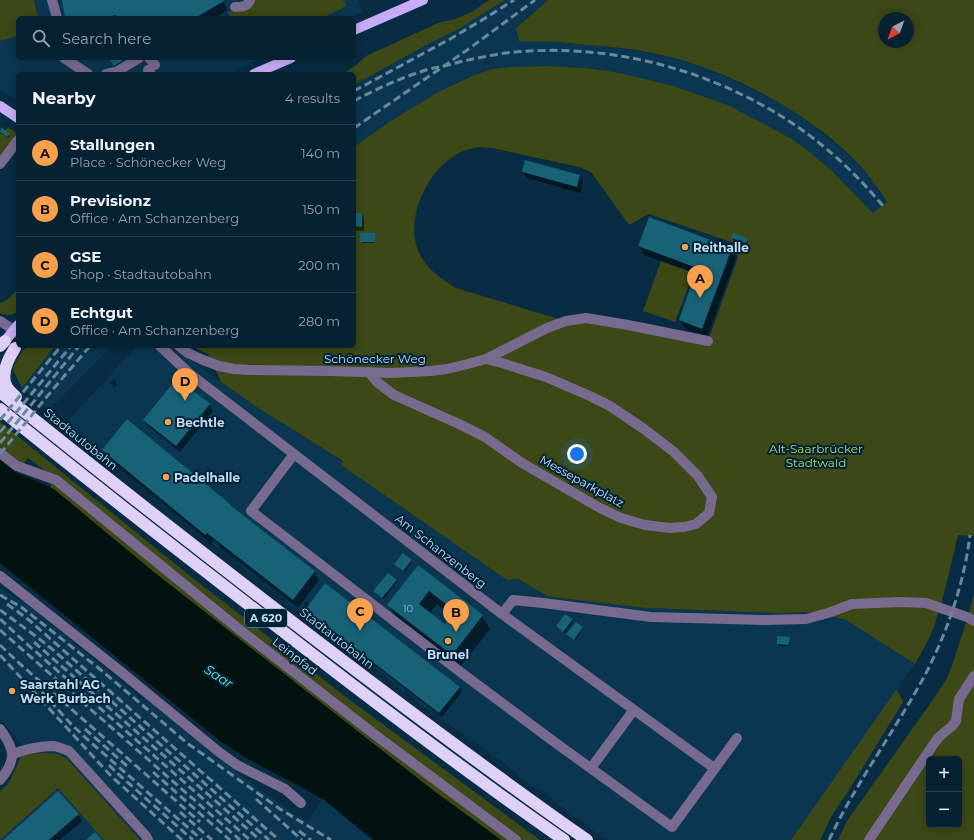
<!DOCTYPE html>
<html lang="en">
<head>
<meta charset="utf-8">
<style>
	:root { --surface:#052132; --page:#132e3e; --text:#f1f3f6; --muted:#97a3ac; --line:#263e4d; --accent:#f8a04b }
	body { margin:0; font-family:Montserrat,sans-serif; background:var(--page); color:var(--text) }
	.controls { position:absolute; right:12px; bottom:12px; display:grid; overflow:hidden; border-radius:6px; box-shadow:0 2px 10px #0003 }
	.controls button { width:36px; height:36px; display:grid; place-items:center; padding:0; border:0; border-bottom:1px solid var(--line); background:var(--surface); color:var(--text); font:20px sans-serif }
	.compass { position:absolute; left:878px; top:12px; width:36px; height:36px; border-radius:50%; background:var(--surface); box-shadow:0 2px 10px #0003; rotate:221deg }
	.you { position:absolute; left:577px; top:454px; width:14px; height:14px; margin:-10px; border:3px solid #fff; border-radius:50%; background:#1a73e8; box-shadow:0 0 0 6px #1a73e833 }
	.badge { display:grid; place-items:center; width:26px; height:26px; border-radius:50%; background:var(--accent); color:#111; font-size:13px; font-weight:700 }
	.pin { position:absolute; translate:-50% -33px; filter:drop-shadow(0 1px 2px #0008) }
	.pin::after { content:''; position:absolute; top:21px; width:14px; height:12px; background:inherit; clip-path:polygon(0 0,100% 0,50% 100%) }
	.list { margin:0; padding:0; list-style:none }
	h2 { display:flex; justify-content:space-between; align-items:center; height:52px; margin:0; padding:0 16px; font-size:17px }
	h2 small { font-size:13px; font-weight:400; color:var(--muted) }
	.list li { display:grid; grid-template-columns:26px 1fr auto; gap:12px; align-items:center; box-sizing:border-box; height:56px; padding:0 16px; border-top:1px solid var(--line) }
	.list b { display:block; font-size:15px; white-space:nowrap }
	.list p { margin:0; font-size:13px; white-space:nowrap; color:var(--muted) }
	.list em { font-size:13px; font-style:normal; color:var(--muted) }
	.icon { flex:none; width:22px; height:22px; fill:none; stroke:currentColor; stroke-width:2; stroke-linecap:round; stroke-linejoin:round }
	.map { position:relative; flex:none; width:974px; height:840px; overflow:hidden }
	.search { position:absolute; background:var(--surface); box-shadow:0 2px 10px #0003; left:16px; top:16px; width:340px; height:44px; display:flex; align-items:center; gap:10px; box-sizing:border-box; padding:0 14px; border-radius:6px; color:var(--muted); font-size:15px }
	.panel { position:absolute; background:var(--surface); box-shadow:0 2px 10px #0003; left:16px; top:72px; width:340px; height:276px; border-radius:6px }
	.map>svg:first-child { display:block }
	.built { fill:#0a3651 }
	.green { fill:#3c4815; fill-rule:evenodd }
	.water { fill:#02120f }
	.shadow { fill:#0007; fill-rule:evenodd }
	.building { fill:#176277; fill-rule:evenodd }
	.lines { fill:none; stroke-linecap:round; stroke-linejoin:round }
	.minor { stroke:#786a8f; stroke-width:10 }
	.major { stroke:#c8abf6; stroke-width:10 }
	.highway { stroke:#dfd1f6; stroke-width:12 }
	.rail { stroke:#69889c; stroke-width:3; stroke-dasharray:8 4; stroke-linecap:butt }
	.poi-dot { fill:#f8a04b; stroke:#002238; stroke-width:1.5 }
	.labels { text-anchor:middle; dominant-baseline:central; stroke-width:4; stroke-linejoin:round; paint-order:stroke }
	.number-label { font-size:10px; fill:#98bed0 }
	.shield { fill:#002238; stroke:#88a4b7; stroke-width:1 }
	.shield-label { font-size:11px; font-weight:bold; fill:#c3dcee }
	.poi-label { font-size:12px; font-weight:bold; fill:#c3dcee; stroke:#002238; text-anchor:start }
	.street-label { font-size:12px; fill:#c3dcee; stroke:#002238 }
	.park-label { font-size:12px; fill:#b9d959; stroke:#002238 }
	.water-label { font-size:13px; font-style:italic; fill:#5bebd6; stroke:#002238 }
</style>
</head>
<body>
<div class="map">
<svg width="974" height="840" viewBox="0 0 974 840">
	<rect width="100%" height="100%" fill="#072c43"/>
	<g class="built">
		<polygon points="34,0 357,0 363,12 349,18 38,18"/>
		<polygon points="505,0 548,0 516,28 539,42 557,42 577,44 601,46 633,50 670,57 702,67 738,82 768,97 791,110 811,124 841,148 864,170 887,202 874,213 833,172 811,153 792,139 730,106 674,86 615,72 585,68 548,66 510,67 492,69 472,76 440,91 389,122 354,147 354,85 432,42 457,30"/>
		<polygon points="18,36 18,58 262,58 227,74 18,74 18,101 0,90 0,41"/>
		<polygon points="55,346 112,346 50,409 41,404 22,388"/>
		<polygon points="137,346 170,346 258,408 343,462 341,465 507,580 518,579 546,596 560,598 646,608 779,613 814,612 846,620 915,664 791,840 606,840 607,839 604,837 603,838 588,827 588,826 577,818 576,818 566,811 567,810 562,806 561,807 554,802 554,800 538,788 537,789 528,784 529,782 526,780 525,781 517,775 518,774 496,757 494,759 491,756 491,754 472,740 471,742 465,737 465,736 448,723 447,724 438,718 439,716 431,710 430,711 418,702 419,701 405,690 404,692 386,678 387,677 367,662 366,663 360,658 360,657 341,643 340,644 326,632 326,631 312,621 311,621 308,619 308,618 294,607 293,608 285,601 285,599 272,589 270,590 264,585 265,583 257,577 256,578 239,564 239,563 220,548 219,549 202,535 203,534 198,530 197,531 190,525 190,524 185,520 184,521 159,499 158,500 136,480 135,481 110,459 109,459 65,424"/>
		<polygon points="0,588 28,605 142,699 146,699 221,760 294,814 308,821 323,799 373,840 0,840 0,791 8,784 14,772 23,746 0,719"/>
	</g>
	<g class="green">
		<polygon points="0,0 34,0 38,18 18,18 18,36 0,41"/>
		<polygon points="254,0 343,0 347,6 322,18 230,18 228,11 238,12"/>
		<polygon points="489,0 505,0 457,30 432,42 354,85 354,74 343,74 356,65 366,56 438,23 455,19 472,12"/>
		<path d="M548 0H974V536L958 535C951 564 945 594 935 623 931 637 922 651 915 664L846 620 814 612 779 613 646 608 560 598 547 596 518 579 507 580 341 465 343 461 258 408 221 382 208 354 192 346H354V147L389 122 440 91 472 76 492 69 510 67 548 66 585 68 615 72 674 86 730 106 792 139 811 153 833 172 873 213 887 202C880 191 872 180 864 170 818 118 737 74 670 57 647 51 624 48 601 46 593 45 585 45 577 44 570 43 563 42 556 42 543 41 531 42 519 41L516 28ZM884 18H908V42H884ZM479 147 492 148 579 167 591 172 629 225 649 214 731 242 738 257 708 341 586 316 562 320 456 288C442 280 427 269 419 253 404 221 426 172 456 155 463 150 471 149 479 147Z"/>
		<polygon points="8,127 17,134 0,157 0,132 7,137 9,134 5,131"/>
		<polygon points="661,261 694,272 675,322 643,311"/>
		<path d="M18 288V311C12 316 7 316 0 313V303C8 301 13 295 18 288Z"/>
		<polygon points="29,346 55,346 22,388 14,372 13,367 23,350"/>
		<polygon points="0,422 189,575 346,697 540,840 501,840 434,791 155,573 50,487 55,478 28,458 23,464 0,447"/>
		<path d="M974 593V840H838L847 821 932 701 947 678 953 663 969 613ZM929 759H959V825H929Z"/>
		<polygon points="896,690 899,693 903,702 849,790 832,815 820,840 791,840"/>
		<polygon points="44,753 58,754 67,759 140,840 104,840 58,788 0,840 0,791 8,784 14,772 21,757 25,754"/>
	</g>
	<polygon class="water" points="0,460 15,472 50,487 55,490 155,573 434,791 501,840 373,840 323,799 246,758 220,741 0,563"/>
	<g class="shadow">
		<polygon points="63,0 222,0 228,10 215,18 66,18"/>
		<polygon points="111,58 142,58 118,72"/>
		<polygon points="1,129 9,134 10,136 8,138 0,133 0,130"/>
		<polygon points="523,172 579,176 583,182 580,193 527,178"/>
		<polygon points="354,214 362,214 364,218 364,231 354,230"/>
		<polygon points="649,218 731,249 736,258 707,337 685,329 680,320 696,274 644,255 639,246"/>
		<polygon points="375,236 375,243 362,243 361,241"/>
		<polygon points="732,238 747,239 748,240 747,245 733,240"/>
		<polygon points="114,380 117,384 115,387 111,383"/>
		<polygon points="209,405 213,411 180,452 148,426 144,420"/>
		<polygon points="103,450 230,505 314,572 319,580 298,608 221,548 218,544 214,540 211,543 108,458"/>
		<polygon points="411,561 412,562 405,572 395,564"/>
		<path d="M418 567 482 616 490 629 460 667 396 618 389 605ZM437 604 453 616 445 626 430 613Z"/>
		<polygon points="396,580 397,582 384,599 376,593 375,592"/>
		<polygon points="306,601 310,605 459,687 462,691 442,717 308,614 306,610 308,608 304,604"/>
		<polygon points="572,620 573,622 565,633 557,626"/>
		<polygon points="582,628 583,629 575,641 568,634"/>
		<polygon points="789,638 790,640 790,646 779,646 778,644"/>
		<polygon points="78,814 82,821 60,840 4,840"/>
	</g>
	<g class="building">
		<polygon points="62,0 223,0 224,1 195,18 117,18 116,15 103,18 65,18"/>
		<polygon points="109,58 127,58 114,66"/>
		<polygon points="1,127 10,134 7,137 0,132"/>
		<polygon points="525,160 580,175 577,187 522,172"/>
		<polygon points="354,213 362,213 362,227 354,226"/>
		<polygon points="649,217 732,248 702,329 679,320 697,268 638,246"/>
		<rect x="360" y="233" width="15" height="9"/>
		<polygon points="733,233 748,238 746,243 731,238"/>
		<polygon points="177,378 210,404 176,446 143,420"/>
		<polygon points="127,419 230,504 230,505 315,571 293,600 207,533 205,535 102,450"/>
		<polygon points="403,553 412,560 403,571 394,564"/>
		<path d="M418 565 483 615 452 655 387 605ZM429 591 455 611 445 624 419 604Z"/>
		<polygon points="388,573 397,580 382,598 373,591"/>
		<polygon points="325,583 460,687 439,713 305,610"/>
		<polygon points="565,614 573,619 563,632 556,626"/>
		<polygon points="576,622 583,627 574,640 566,634"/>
		<polygon points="777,636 790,637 789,645 777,644"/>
		<polygon points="58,791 79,814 49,840 3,840"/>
		<polygon points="95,832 102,840 86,840"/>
	</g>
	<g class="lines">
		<g class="minor">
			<polyline points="52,0 57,18"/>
			<path d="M235 7C242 7 247 7 250 0"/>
			<polyline points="64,58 88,74"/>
			<polyline points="149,58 150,59 155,65"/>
			<polyline points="148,70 151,74"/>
			<polyline points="106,74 116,72 139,58"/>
			<polyline points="0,164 18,140"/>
			<polyline points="0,321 18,333"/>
			<polyline points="160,346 190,374 502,614 714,768"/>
			<polyline points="179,346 188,353 203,360 219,366 234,369 249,370 329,371 391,373 431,371 447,369 464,365 486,359 547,328 566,321 586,318 628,325 708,341"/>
			<polyline points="369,372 377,382 394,395 459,424 485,437 522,463 600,508 621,518 645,525 670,528 684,527 696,524 709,513 712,497 698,476 674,452 644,429 610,406 590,396 546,377 502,363 486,359"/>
			<polyline points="0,453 17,466 56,480 240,630 374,734 516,840"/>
			<polyline points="294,454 251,511 467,677 553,741 672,827 737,738"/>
			<polyline points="0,576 120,671 219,752 237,765 285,789 301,803"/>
			<polyline points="502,614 513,600 543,603 651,617 765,620 806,619 828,613 852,604 900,602 926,603 967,617 974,621"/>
			<path d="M0 729C15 749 17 760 0 780"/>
			<path d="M13 754C26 749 40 746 54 746 58 747 64 749 69 751L146 836 148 840"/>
			<polyline points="591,768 633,711"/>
			<polyline points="869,840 933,745 939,737 951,727 956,721 959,699 974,676"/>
		</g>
		<g class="major">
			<polyline points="354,30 423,0"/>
			<polyline points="254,74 291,58"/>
			<polyline points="0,106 18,118"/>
			<polyline points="5,341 18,325"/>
		</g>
		<g class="highway">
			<polyline points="0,346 5,341"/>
			<path d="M15 348C8 359 0 375 7 387 9 391 13 394 16 397"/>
			<path d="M0 392C94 468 190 543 286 617 385 693 484 768 587 840"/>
			<path d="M0 409C85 478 171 545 258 612 358 690 459 767 564 840"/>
		</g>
		<g class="rail">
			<polyline points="354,91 450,39 487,17 514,0"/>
			<path d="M354 101C378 88 403 77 429 69 439 67 449 65 459 62 474 59 490 55 506 53 601 42 700 66 781 116 820 140 854 171 883 206"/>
			<polyline points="354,128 470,48 535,0"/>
			<polyline points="0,420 61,346"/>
			<polyline points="0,432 71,346"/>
			<polyline points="0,443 79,346"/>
			<polyline points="0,454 54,388 90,346"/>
			<polyline points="0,595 21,607 29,613 101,670 187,743 280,809 331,840"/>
			<polyline points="7,604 29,620 279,840"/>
			<polyline points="0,610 37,637 52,649 269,840"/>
			<polyline points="0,619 27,644 250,840"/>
			<polyline points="0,630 240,840"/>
			<polyline points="34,642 260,840"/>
			<polyline points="0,645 19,663 200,822"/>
			<polyline points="0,655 111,776 182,840"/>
			<polyline points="34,683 71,724 87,739 202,840"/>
			<polyline points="85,729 127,766"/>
			<polyline points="109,765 117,773 193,840"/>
			<polyline points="153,772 230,840"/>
			<polyline points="256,799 302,840"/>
			<polyline points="180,812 212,840"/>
			<polyline points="299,831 311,840"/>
			<path d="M829 840C856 783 894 732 924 677 947 633 964 584 970 535"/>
		</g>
	</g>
	<g class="poi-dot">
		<circle cx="685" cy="247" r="4"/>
		<circle cx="168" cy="422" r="4"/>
		<circle cx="166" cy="477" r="4"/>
		<circle cx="448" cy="641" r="4"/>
		<circle cx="12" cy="691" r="4"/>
	</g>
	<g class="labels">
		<g class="number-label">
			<text x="408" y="608">10</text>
		</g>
		<rect class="shield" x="245" y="609" width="42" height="18" rx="3"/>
		<g class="shield-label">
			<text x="266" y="618">A 620</text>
		</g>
		<g class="poi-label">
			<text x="693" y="247">Reithalle</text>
			<text x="176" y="422">Bechtle</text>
			<text x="174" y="477">Padelhalle</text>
			<text x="448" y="654" text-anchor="middle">Brunel</text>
			<text x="20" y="684">Saarstahl AG<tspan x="20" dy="14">Werk Burbach</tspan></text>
		</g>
		<g class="street-label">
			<text x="375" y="358">Schönecker Weg</text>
			<text transform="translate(81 439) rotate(39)">Stadtautobahn</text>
			<text transform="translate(582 481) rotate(29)">Messeparkplatz</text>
			<text transform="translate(441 551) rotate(38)">Am Schanzenberg</text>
			<text transform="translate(337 638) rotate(38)">Stadtautobahn</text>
			<text transform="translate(295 656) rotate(38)">Leinpfad</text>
		</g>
		<g class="park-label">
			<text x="816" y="448">Alt-Saarbrücker<tspan x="816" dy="14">Stadtwald</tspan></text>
		</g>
		<g class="water-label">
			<text transform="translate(219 676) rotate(33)">Saar</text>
		</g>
	</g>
</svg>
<div class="controls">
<button>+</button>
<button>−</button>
</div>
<svg class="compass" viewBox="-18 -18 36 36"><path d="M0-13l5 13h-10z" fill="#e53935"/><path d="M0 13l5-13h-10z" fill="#97a3ac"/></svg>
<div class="you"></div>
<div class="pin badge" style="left:700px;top:298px">A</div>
<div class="pin badge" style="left:456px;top:632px">B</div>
<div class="pin badge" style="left:360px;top:631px">C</div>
<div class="pin badge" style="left:185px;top:401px">D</div>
<div class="search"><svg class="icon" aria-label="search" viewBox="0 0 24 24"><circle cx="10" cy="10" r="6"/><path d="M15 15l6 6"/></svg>Search here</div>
<section class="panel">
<h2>Nearby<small>4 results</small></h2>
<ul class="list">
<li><span class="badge">A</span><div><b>Stallungen</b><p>Place · Schönecker Weg</p></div><em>140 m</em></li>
<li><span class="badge">B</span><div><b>Previsionz</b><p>Office · Am Schanzenberg</p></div><em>150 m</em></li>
<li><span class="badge">C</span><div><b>GSE</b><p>Shop · Stadtautobahn</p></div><em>200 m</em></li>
<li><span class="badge">D</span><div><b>Echtgut</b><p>Office · Am Schanzenberg</p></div><em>280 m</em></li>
</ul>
</section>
</div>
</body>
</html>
